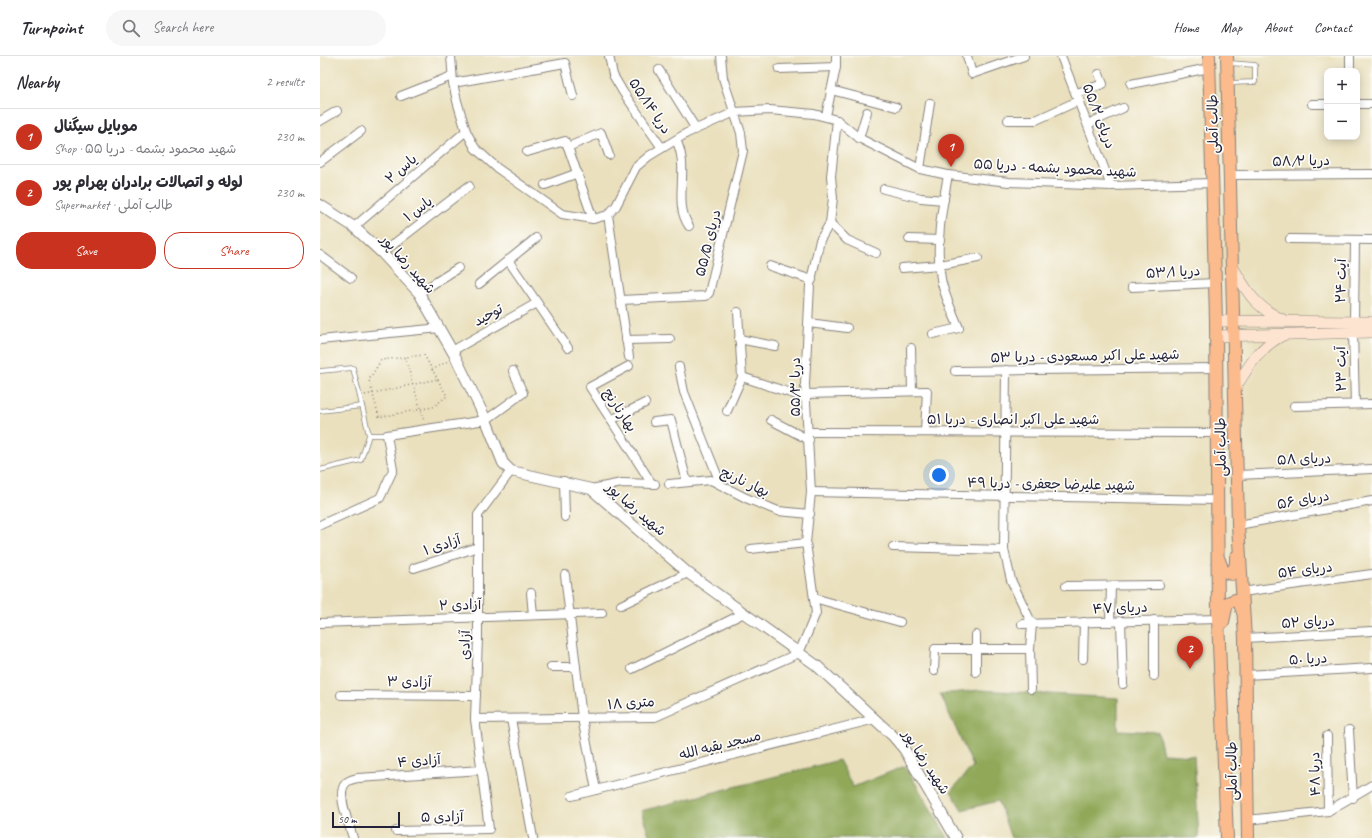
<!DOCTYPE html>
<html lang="en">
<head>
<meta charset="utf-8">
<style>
	:root { --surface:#fff; --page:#f7f7f7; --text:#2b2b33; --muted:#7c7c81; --line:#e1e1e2; --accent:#c8321e }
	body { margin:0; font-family:Caveat,"Playpen Sans Arabic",sans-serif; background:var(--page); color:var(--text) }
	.controls { position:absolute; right:12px; top:12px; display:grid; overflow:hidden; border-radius:8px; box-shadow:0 2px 10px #0003 }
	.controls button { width:36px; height:36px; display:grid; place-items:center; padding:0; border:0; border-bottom:1px solid var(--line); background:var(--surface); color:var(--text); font:20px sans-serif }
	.scale { position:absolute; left:12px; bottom:10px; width:68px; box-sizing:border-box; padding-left:4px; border:2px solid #22223b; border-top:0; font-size:11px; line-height:14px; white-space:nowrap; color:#22223b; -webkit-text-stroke:3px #fdfcf7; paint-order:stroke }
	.you { position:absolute; left:619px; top:419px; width:14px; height:14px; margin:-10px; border:3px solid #fff; border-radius:50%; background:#1a73e8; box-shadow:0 0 0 6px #1a73e833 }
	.badge { display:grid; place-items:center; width:26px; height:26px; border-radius:50%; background:var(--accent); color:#fff; font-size:13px; font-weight:700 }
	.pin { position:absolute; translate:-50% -33px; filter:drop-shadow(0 1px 2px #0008) }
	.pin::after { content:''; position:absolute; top:21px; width:14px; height:12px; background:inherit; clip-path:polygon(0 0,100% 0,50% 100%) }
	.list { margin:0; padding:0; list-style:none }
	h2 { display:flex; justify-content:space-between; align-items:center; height:52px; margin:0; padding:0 16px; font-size:17px }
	h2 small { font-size:13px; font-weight:400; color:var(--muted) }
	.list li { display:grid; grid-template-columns:26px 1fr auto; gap:12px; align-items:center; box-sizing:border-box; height:56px; padding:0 16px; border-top:1px solid var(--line) }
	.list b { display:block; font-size:15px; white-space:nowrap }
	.list p { margin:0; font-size:13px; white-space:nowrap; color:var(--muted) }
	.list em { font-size:13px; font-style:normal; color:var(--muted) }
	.actions { display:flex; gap:8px; padding:12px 16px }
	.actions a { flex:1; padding:9px 0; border:1px solid var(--accent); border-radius:16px; text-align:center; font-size:14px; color:var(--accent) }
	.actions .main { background:var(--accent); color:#fff }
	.icon { flex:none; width:22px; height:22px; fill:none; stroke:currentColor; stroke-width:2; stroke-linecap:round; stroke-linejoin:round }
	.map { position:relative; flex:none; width:1052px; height:782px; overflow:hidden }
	header { display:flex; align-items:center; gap:24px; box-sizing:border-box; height:56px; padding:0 20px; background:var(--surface); border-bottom:1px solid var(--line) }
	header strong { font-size:19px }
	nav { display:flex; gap:22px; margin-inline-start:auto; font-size:14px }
	.search { width:280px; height:36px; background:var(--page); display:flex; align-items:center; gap:10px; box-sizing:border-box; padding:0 14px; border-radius:22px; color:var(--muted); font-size:15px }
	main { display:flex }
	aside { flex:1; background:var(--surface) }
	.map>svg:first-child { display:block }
	.forest { fill:#90a859; stroke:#59654a }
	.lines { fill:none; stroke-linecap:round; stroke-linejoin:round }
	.service-casing { stroke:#86817c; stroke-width:5.5 }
	.minor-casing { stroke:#86817c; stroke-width:10 }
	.tertiary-casing { stroke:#86817c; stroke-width:12 }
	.secondary-casing { stroke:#86817c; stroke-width:12 }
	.primary-casing { stroke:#86817c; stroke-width:14 }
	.path { stroke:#86817c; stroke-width:1.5; stroke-dasharray:1 3; stroke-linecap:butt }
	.service { stroke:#fff; stroke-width:4 }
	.minor { stroke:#fff; stroke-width:8 }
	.tertiary { stroke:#fff; stroke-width:10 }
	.secondary { stroke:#fde4d1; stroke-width:11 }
	.primary { stroke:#fbbb8d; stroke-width:12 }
	.labels { text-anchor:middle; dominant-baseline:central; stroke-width:3.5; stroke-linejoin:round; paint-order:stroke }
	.street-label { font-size:14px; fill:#22223b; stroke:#fdfcf7 }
</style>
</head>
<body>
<header>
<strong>Turnpoint</strong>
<div class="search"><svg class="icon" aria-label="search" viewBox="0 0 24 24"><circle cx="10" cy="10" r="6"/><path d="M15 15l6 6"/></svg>Search here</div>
<nav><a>Home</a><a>Map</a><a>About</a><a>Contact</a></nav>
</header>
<main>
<aside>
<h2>Nearby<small>2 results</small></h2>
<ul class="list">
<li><span class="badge">1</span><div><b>موبایل سیگنال</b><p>Shop · شهید محمود بشمه - دریا ۵۵</p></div><em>230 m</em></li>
<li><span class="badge">2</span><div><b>لوله و اتصالات برادران بهرام پور</b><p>Supermarket · طالب آملی</p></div><em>230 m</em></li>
</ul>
<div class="actions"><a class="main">Save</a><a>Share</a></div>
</aside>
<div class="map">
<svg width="1052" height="782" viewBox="0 0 1052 782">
	<rect width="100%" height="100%" fill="#fdfcf7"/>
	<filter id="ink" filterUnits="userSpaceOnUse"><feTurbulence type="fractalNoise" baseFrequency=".025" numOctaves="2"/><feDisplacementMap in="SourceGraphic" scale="8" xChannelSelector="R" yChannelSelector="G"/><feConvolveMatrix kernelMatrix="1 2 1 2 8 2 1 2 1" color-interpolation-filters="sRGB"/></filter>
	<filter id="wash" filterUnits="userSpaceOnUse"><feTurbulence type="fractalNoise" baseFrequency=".012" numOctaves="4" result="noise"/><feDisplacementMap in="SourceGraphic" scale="16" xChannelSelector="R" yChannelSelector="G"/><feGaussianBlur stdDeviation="0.9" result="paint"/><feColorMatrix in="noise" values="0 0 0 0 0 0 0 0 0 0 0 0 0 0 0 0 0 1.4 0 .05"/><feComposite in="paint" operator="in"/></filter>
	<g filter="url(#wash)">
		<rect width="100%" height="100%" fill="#eae0bd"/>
		<g class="forest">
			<polygon points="660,634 798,642 798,674 838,676 843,698 874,700 879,782 691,782 678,745 642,754 631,735 653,710 620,638"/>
			<polygon points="519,704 533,731 585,710 628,782 330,782 321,755"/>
		</g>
	</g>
	<g filter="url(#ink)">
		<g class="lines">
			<defs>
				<g id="service">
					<polyline points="909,7 935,9 935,26 910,27"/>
					<polyline points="0,315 33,312 49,379"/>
					<polyline points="0,355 42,350"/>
					<polyline points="0,414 41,404 49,379 67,379"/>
				</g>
				<g id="minor">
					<polyline points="131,0 133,27 137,45 146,75 155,92 177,112 242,158 273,163 288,159 296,150 316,111 329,100 367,77 415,56 450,54 494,58 517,64 539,82 600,113 628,119 689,126 791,130 892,127"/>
					<polyline points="289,0 293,19 303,36 342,92"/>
					<polyline points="647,0 652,18 704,0"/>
					<polyline points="741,0 791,130"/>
					<polyline points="1030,0 1030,15"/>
					<polyline points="459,13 516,11"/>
					<polyline points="339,14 376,73"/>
					<polyline points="133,27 245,7 253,40"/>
					<polyline points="811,28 889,12"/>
					<polyline points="511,34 576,51"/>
					<polyline points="757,37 783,28 779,18"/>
					<polyline points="81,40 132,20"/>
					<polyline points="992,48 1007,48"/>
					<polyline points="1037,48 1052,48"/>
					<polyline points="506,60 516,11 516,0"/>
					<polyline points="688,64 716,64 760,44"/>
					<polyline points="0,65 17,55"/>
					<polyline points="768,68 803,52"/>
					<polyline points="539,82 547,56"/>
					<path d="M356 84C371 113 352 146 369 170"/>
					<polyline points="248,91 273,163"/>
					<polyline points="207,96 245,85 248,91 281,77 289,99"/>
					<polyline points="0,106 41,75"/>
					<polyline points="600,113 610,47"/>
					<polyline points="910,119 1052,118"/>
					<polyline points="225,129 258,117"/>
					<polyline points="564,133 601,142 624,144"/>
					<polyline points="288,159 309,301"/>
					<polyline points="510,167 527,184 556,197"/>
					<polyline points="34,171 146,75"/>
					<polyline points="589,183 620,184"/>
					<polyline points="970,183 1052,184"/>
					<polyline points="62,197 149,130"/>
					<polyline points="0,199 31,222"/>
					<polyline points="188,204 248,292"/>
					<polyline points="450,210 492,224"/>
					<polyline points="582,212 620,209 658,202"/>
					<polyline points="159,228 216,182"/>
					<polyline points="812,231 895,227"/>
					<polyline points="99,237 138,212"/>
					<polyline points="301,244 386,240 389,237 423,95 421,77 403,22 401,0"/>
					<polyline points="1034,266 1035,184"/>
					<polyline points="489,267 527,272"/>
					<polyline points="1033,276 1035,348"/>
					<path d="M613 278 639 272C633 257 624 239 621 223 615 189 622 152 628 119"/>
					<polyline points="419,283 455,290"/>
					<polyline points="0,284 120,272"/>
					<polyline points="306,284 350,283"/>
					<polyline points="591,292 592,335"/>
					<polyline points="132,295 217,247"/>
					<polyline points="309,310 270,331 332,428"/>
					<polyline points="359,311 364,336 401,429"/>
					<polyline points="635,315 896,312"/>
					<polyline points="422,321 486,342"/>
					<polyline points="486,338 607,335 605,376"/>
					<polyline points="974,350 1052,348"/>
					<polyline points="407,355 422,321 418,256"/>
					<polyline points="291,364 325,347"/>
					<polyline points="451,364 489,384"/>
					<polyline points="334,366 351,364 367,426"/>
					<polyline points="489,376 897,377"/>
					<polyline points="917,419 1052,413"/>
					<polyline points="244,425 245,461"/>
					<polyline points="349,428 391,424 426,442 458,455 490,458"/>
					<polyline points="271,433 302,427 335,428"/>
					<polyline points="491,436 898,444"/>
					<polyline points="0,469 60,442 73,414 67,379 166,364 203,337 193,315"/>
					<polyline points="918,469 1052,445"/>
					<polyline points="573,491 684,494"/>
					<polyline points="431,493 486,487"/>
					<polyline points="94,512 158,491"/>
					<polyline points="245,519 262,662 276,734"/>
					<polyline points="746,530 839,529"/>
					<polyline points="922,536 1052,518"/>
					<polyline points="211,537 213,559"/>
					<polyline points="494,542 580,566"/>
					<polyline points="301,549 368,517"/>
					<polyline points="834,564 834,620"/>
					<polyline points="801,565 803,628"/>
					<polyline points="790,566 791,530"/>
					<polyline points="0,567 282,557"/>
					<polyline points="702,568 898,563"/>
					<polyline points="656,579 656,616"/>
					<polyline points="925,582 1052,575"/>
					<polyline points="710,593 711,633"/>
					<polyline points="763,603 764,566"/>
					<polyline points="231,611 256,611"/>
					<polyline points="312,613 424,557"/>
					<polyline points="614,615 615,593 710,593 712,568 691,524 684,494 686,314"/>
					<polyline points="926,619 1052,612"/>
					<polyline points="21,639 156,640"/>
					<polyline points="155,663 335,661 479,597 496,557 486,487 491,436 485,328 490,229 500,184 510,167 513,142 511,120 517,64"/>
					<polyline points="191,663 213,782"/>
					<polyline points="1029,674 1033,742"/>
					<polyline points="1007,680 1008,755"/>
					<polyline points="252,740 555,663"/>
					<polyline points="927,764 1008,755 1052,729"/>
					<polyline points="76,775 169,773 155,663 158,582 158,459 191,415"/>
					<path d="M33 782C30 770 15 736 26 727 28 724 34 723 38 722L162 714"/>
				</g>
				<polyline id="tertiary" points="0,149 34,171 62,197 99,237 135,300 166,364 183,407 191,415 271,433 368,517 496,609 573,680 584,693 636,782"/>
				<g id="secondary">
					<path d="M912 210C927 236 935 251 963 264"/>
					<polyline points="896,265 1052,266"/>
					<polyline points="896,280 1052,276"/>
					<path d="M915 332C928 311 940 290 963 279"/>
				</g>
				<g id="primary">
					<polyline points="889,0 896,265 898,563 907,782"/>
					<polyline points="907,0 918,469 925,582 928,782"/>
					<polyline points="899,504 903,515 911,518 916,509 916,501"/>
					<polyline points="903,566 907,547 915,544 919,546 923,556"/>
				</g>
			</defs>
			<use href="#service" class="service-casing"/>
			<use href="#minor" class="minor-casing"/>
			<use href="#tertiary" class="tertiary-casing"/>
			<use href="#secondary" class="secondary-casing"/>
			<use href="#primary" class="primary-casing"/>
			<g class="path">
				<polygon points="104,299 127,340 113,351 59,361 49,324 61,304"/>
				<polyline points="85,301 104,365"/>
				<polyline points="112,314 128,305"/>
				<polyline points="45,339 118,323"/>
			</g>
			<use href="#service" class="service"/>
			<use href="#minor" class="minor"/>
			<use href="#tertiary" class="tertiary"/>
			<use href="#secondary" class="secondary"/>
			<use href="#primary" class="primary"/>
		</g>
	</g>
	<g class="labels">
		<g class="street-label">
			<text transform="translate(330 50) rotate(56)">دریا ۵۵/۱۴</text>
			<text transform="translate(779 60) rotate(69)">دریای ۵۵/۲</text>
			<text transform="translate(893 68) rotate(-91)">طالب آملی</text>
			<text transform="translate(981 105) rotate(-1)">دریا ۵۸/۲</text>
			<text transform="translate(735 112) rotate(3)">شهید محمود بشمه - دریا ۵۵</text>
			<text transform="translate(81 113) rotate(-41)">یاس ۲</text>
			<text transform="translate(98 153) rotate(-37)">یاس ۱</text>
			<text transform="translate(388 187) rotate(-76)">دریای ۵۵/۵</text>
			<text transform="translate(88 208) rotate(48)">شهید رضا پور</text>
			<text transform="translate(853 216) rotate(-3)">دریا ۵۳/۱</text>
			<text transform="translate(1021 225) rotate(-89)">آیت ۲۴</text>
			<text transform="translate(168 259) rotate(-29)">توحید</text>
			<text transform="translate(765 300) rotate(-1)">شهید علی اکبر مسعودی - دریا ۵۳</text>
			<text transform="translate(1021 313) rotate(-91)">آیت ۲۳</text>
			<text transform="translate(475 331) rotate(-90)">دریا ۵۵/۳</text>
			<text transform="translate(300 354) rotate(57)">بهارنارنج</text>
			<text x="693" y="363">شهید علی اکبر انصاری - دریا ۵۱</text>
			<text transform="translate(901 391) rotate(-91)">طالب آملی</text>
			<text transform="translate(984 403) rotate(-2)">دریای ۵۸</text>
			<text transform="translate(425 426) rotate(25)">بهار نارنج</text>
			<text transform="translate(731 428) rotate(1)">شهید علیرضا جعفری - دریا ۴۹</text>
			<text transform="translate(983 444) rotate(-10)">دریای ۵۶</text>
			<text transform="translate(316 453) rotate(41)">شهید رضا پور</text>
			<text transform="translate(122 489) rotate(-18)">آزادی ۱</text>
			<text transform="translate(985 514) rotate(-7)">دریای ۵۴</text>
			<text transform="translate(140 549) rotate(-2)">آزادی ۲</text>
			<text transform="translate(800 552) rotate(-2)">دریای ۴۷</text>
			<text transform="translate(988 566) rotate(-3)">دریای ۵۲</text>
			<text transform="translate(145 589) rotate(-89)">آزادی</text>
			<text transform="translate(988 603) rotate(-3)">دریا ۵۰</text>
			<text transform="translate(89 626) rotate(1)">آزادی ۳</text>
			<text transform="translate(311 647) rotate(-4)">۱۸ متری</text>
			<text transform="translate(400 689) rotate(-14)">مسجد بقیه الله</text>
			<text transform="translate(99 705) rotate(-4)">آزادی ۴</text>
			<text transform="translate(606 706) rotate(57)">شهید رضا پور</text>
			<text transform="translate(912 715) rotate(-91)">طالب آملی</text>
			<text transform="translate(995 718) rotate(-91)">دریا ۴۸</text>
			<text transform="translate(122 761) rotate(-1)">آزادی ۵</text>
		</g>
	</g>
</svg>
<div class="controls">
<button>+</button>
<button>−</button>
</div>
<div class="scale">50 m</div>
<div class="you"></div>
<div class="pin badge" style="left:631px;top:111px">1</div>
<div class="pin badge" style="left:870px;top:613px">2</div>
</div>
</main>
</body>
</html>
